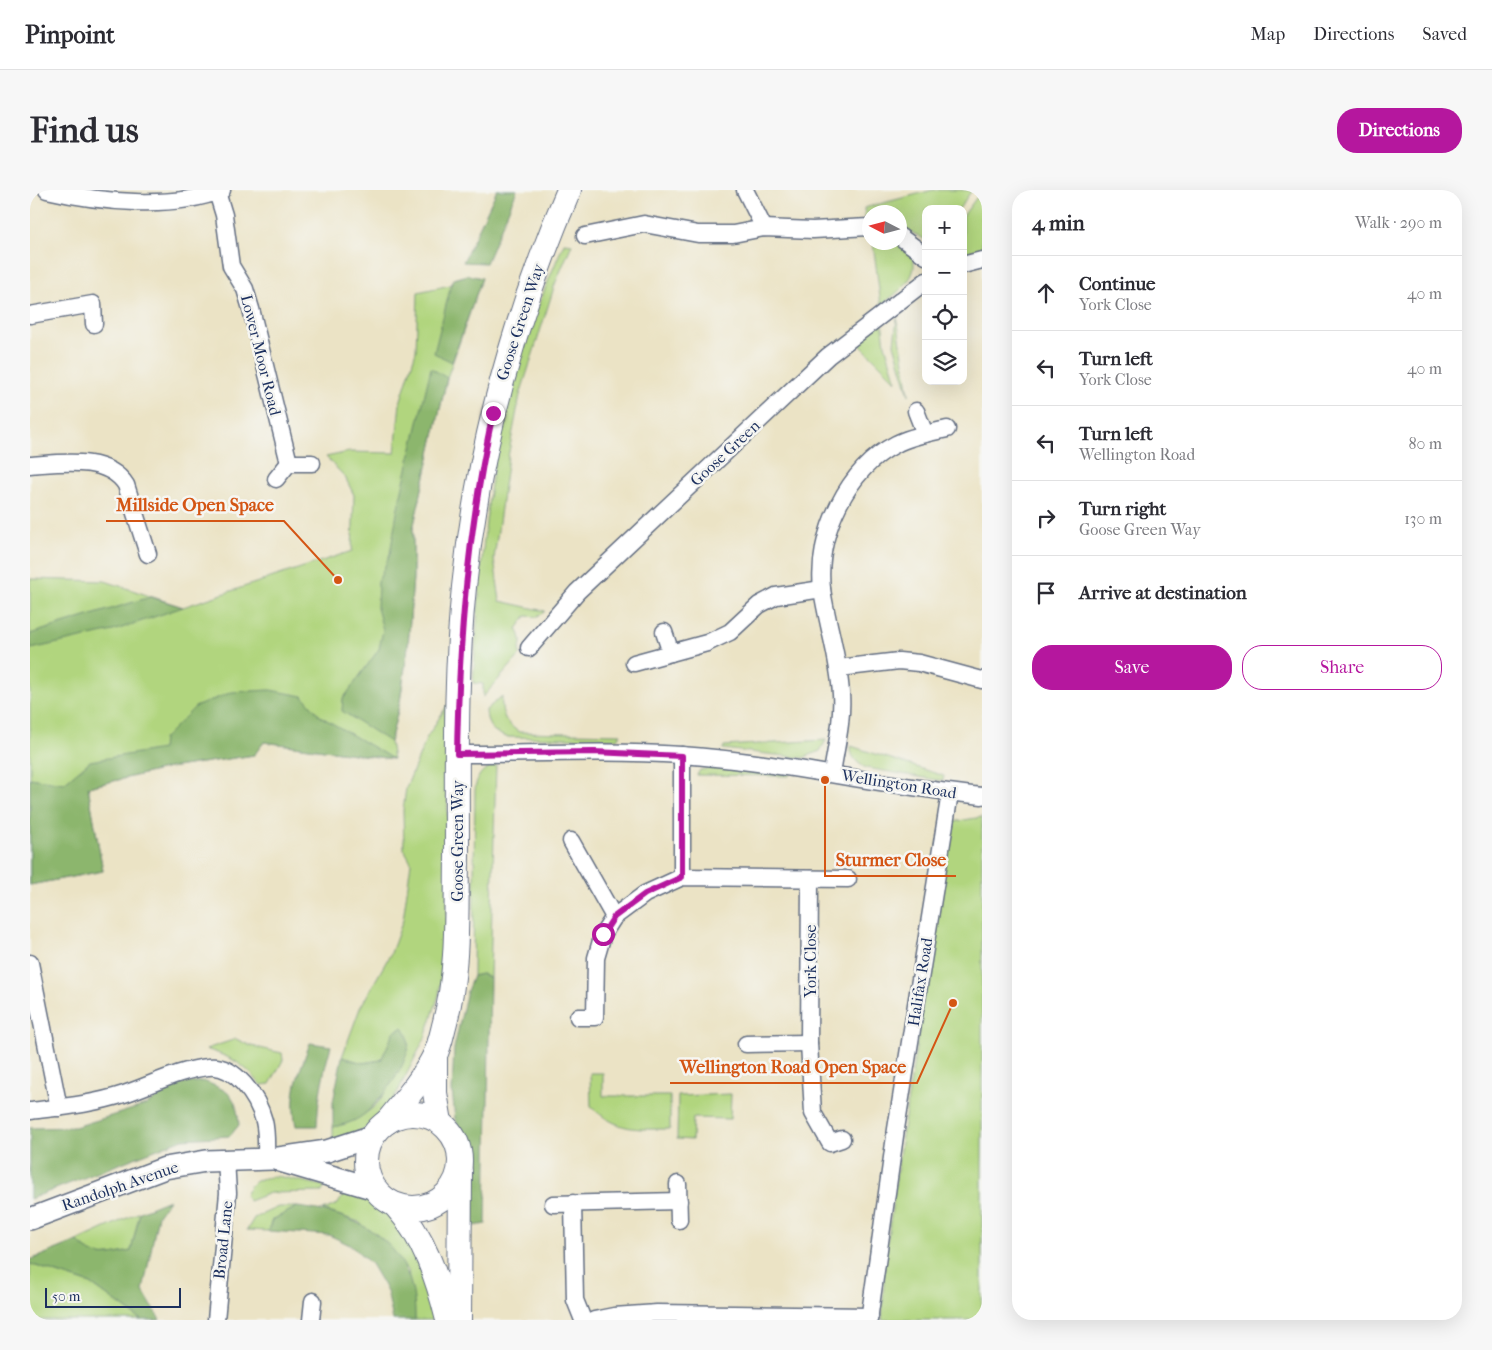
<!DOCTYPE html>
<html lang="en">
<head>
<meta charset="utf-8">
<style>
	:root { --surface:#fff; --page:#f7f7f7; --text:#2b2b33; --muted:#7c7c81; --line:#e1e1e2; --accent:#b5179e }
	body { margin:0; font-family:"IM FELL French Canon",serif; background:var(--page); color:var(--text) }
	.controls { position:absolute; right:15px; top:15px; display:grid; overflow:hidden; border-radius:10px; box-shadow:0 5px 20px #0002 }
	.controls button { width:45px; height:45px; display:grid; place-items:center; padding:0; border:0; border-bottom:1px solid var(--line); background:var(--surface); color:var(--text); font:25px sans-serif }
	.compass { position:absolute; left:832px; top:15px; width:45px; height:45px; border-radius:50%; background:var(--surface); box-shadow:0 5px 20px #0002; rotate:276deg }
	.scale { position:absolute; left:15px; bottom:12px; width:136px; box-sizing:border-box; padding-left:5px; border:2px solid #1b2f5e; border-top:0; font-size:14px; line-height:18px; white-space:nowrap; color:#1b2f5e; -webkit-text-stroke:4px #f6f6f2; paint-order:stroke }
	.stop { position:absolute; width:15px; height:15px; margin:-11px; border:4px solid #b5179e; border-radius:50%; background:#fff }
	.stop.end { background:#b5179e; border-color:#fff; box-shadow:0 1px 5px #0008 }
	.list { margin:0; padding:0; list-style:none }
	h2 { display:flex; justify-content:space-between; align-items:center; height:65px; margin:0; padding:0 20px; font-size:21px }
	h2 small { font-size:16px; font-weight:400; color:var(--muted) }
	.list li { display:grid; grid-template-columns:32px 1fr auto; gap:15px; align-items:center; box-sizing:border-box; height:75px; padding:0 20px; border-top:1px solid var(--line) }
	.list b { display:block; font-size:19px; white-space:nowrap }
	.list p { margin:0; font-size:16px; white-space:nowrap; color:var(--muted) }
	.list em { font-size:16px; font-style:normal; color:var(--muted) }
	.actions { display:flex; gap:10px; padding:15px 20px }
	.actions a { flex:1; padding:11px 0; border:1px solid var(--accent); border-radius:20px; text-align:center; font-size:18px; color:var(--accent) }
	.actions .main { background:var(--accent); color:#fff }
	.icon { flex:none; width:28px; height:28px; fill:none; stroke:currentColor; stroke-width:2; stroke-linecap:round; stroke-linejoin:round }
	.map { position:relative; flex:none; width:952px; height:1130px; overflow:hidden; border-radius:20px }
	header { display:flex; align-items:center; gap:30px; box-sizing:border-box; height:70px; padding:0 25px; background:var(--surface); border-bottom:1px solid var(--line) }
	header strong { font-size:24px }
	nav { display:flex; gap:28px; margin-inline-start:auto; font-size:18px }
	.intro { display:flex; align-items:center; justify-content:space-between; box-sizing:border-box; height:120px; padding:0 30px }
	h1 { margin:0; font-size:35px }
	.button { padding:12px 22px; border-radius:20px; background:var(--accent); color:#fff; font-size:18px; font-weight:700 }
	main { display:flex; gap:30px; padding:0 30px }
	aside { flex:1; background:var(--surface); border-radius:20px; box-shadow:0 5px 20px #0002 }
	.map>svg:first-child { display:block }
	.green { fill:#b1d57e; stroke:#66826e }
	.forest { fill:#8cb66d; stroke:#547266 }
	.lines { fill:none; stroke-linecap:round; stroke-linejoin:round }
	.minor-casing { stroke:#646e82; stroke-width:19 }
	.tertiary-casing { stroke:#646e82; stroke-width:24 }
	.secondary-casing { stroke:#646e82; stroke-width:26 }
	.minor { stroke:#fff; stroke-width:16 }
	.tertiary { stroke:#fff; stroke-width:21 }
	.secondary { stroke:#fff; stroke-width:24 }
	.route { stroke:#b5179e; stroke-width:6 }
	.labels { text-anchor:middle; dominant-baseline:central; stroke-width:5; stroke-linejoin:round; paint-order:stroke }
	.street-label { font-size:16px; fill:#1b2f5e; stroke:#f6f6f2 }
	.leader { fill:none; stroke:#d45514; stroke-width:2 }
	.callout-dot { fill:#d45514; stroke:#f6f6f2; stroke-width:2 }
	.callout-label { font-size:18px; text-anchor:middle; font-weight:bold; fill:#d45514; stroke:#f6f6f2; stroke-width:5; stroke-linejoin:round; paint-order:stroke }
</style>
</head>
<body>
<header>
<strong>Pinpoint</strong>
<nav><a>Map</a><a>Directions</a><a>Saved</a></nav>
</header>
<div class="intro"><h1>Find us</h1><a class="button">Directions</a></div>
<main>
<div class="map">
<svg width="952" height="1130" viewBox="0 0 952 1130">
	<rect width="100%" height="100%" fill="#f6f6f2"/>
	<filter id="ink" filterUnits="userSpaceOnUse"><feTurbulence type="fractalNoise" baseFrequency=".02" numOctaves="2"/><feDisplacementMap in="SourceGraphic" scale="10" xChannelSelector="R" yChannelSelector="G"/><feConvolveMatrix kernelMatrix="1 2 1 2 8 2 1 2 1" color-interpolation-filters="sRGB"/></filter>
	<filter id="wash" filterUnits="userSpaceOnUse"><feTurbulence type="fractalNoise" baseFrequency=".0096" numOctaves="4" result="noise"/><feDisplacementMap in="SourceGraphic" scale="20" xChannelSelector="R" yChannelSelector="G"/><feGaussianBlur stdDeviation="1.12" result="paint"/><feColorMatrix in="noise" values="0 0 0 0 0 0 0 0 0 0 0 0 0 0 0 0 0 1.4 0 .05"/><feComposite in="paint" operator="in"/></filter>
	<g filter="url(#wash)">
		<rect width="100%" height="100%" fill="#ebe3c5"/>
		<g class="green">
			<polygon points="903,0 942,0 929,19 896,19 896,50 870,36 869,22 839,22 839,28 835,27 834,18"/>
			<polygon points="952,0 952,58 933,63 933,26"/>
			<path d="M534 53 542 54 525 94 490 205 478 267 464 369 470 411 515 421 508 427 496 426 487 439C492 447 492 452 489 461L491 464 453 507V494L443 493C449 397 455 297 479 203 492 154 514 100 534 53Z"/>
			<path d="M843 53C851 53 863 50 870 53 875 54 879 59 881 63 893 86 867 103 851 115Z"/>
			<polygon points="438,85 452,88 417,188 383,339 383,387 378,456 370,512 360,552 363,569 234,552 224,565 139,578 58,597 73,681 0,695 0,389 75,391 153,417 322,361 324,305 315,287 296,267 319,262 365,263 370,213 386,161 388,102 420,95 424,89"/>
			<polygon points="867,128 879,205 864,154"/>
			<polygon points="852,130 855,155 866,191 827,152"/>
			<path d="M472 506C471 524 474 532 489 542L591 544 587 549 476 547C461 541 457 536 456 520Z"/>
			<path d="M418 514 417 733 409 805 395 848 365 907 337 938 303 950V937C322 933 344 922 354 904 360 896 362 854 364 842L351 870 333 873 312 867 330 818 361 763 373 730 381 672 374 659 373 620 376 598 397 547Z"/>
			<polygon points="796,550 790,561 773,568 693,559 694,556"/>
			<path d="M821 556 914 586 913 591 836 578C827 573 820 567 821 556Z"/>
			<path d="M466 575 460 788 452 784 443 786 445 600C447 586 451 579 466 575Z"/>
			<polygon points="685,577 760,583 759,586 667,585 670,580"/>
			<polygon points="952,627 952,1130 852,1130 855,1069 871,952 922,632"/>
			<path d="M206 849 221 856 252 863 253 870 240 894 231 895C213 873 202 868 176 859Z"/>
			<path d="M560 883H573V906H640V939C604 939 590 942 561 917Z"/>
			<polygon points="701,904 700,929 663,928 662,950 647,949 648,906"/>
			<path d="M247 986 295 996 292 1002 240 1003 219 1011 215 1006C222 988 230 989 247 986Z"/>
			<polygon points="315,1001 362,1022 377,1040 409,1130 385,1130 378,1080 329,1032 293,1020 308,1014"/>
			<polygon points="248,1017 267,1017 242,1030 238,1041 217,1040 224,1028"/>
			<path d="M110 1022 101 1061C76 1066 66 1071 47 1051Z"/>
			<polygon points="0,1074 61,1094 111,1130 0,1130"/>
		</g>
		<g class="forest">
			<polygon points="467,0 487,0 456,73 433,72"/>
			<polygon points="438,85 452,88 422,172 404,163 421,95 424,89"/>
			<polygon points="401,178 417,188 383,339 383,387 378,456 370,512 360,552 312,521 313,509 349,459 353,440 347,418 348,392 360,364 368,317"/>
			<polygon points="120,407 153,417 83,441 1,459 0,444"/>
			<polygon points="240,500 273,506 290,526 363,569 234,552 224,565 139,578 58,597 73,681 0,695 0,588 34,593 60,571 132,559 133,549 165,517 202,502"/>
			<polygon points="452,784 460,788 456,1034 444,1036 432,1028 437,980 436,952 425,929 422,901 424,858 437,801 443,786"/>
			<path d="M373 837C375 840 378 844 378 848 383 871 349 913 332 926 324 932 313 935 303 937V912L312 867 333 873 351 870 364 842Z"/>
			<path d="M280 853 301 856C293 883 288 909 287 936H266C259 902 269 884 280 853Z"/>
			<path d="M173 891C201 902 206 904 209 935L200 946 153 949 0 1009V938L45 937 116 915 146 895Z"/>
			<path d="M139 1010 128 1025 113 1101 130 1130H111L61 1094 0 1074V1070L47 1051C66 1071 76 1066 101 1061L110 1022Z"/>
			<path d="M267 1017C333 1024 387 1056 385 1130H363L357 1101 341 1074 322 1056 299 1045 238 1041 242 1030Z"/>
		</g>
	</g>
	<g filter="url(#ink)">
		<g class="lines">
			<defs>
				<g id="minor">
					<path d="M17 0C68 12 142 20 192 0"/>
					<polyline points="715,0 734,38"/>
					<polyline points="187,2 194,25 201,76 215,99 221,119 259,273"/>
					<polyline points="555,46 614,34 668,44 703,44 734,38 783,40 839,37"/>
					<polyline points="869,46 896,66"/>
					<polyline points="933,75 952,70"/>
					<polyline points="0,125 63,114 64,134"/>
					<polyline points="886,221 895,244"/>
					<path d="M0 275C30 273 77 265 96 295L118 364"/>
					<polyline points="246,289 259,273 282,273"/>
					<polyline points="634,442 641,463"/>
					<polyline points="499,458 547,402 798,166 896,91"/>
					<polyline points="604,473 677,453 700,442 729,415 746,406 792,399"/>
					<polyline points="809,478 869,471 889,473 952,490"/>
					<path d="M427 564C502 564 576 560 651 565 752 572 851 596 952 606"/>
					<polyline points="652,565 652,687"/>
					<path d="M802 583C806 557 813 529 811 504 809 468 797 434 792 399 786 345 817 279 866 254 881 246 900 243 917 239"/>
					<polyline points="541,651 584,727"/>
					<polyline points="780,689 779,853 783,923 800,953 812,949"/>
					<polyline points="0,773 29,918"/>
					<polyline points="548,827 565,827 566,768 573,744 584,727 615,704 652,687 818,689"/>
					<polyline points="716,854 779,853"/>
					<path d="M0 921C32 917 64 914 94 904 121 895 149 880 178 877 205 873 228 908 234 931 237 943 236 957 236 969"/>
					<polyline points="648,994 649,1030"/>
					<polyline points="543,1013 545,1110 553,1130"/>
					<polyline points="523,1014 649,1011"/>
					<polyline points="186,1130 198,1003 196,969"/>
					<polyline points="281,1130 283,1111"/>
					<polyline points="564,1130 584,1126 627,1123 840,1126"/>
					<polyline points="839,1130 866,939 920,603"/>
				</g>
				<g id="tertiary">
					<polyline points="250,971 345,999"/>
					<polyline points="0,1029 135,978 176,971 242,969 297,961 343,946"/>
				</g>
				<g id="secondary">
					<polyline points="405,865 405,903 410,932"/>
					<circle cx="383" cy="971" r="47"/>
					<path d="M357 932C374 911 393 889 405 865 410 855 412 843 415 832 429 778 426 720 427 664 427 575 425 485 434 397 448 259 484 127 539 0"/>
					<path d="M365 1015C394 1047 408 1089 418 1130"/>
					<polyline points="429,1130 430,982"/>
				</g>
			</defs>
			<use href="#minor" class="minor-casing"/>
			<use href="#tertiary" class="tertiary-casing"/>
			<use href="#secondary" class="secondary-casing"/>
			<use href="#minor" class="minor"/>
			<use href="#tertiary" class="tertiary"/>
			<use href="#secondary" class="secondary"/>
		</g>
	</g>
	<g class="lines" filter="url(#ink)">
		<path class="route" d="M463 223C438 340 429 446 427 564L564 562 652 566V687L615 704 584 727 573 744"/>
	</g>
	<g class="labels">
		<g class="street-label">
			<text transform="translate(490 132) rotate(-72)">Goose Green Way</text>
			<text transform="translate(231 165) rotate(76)">Lower Moor Road</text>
			<text transform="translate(695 263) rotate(-43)">Goose Green</text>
			<text transform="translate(869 594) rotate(9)">Wellington Road</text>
			<text transform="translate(427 651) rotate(-90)">Goose Green Way</text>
			<text transform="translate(780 771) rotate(-90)">York Close</text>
			<text transform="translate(890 792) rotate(-81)">Halifax Road</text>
			<text transform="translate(90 996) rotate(-19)">Randolph Avenue</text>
			<text transform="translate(193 1050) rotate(-84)">Broad Lane</text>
		</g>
	</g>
	<path class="leader" d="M308 390L254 331H76M795 590L795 686H926M923 813L887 893H640"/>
	<g class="callout-dot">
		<circle cx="308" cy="390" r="5"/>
		<circle cx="795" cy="590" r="5"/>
		<circle cx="923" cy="813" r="5"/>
	</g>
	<g class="callout-label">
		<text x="165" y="321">Millside Open Space</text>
		<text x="861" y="676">Sturmer Close</text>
		<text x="763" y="883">Wellington Road Open Space</text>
	</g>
</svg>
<div class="controls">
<button>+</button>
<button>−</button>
<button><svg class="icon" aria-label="locate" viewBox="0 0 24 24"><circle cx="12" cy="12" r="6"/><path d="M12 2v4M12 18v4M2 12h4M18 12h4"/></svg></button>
<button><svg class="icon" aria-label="layers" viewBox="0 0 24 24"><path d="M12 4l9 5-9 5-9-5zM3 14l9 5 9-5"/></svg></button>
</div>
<svg class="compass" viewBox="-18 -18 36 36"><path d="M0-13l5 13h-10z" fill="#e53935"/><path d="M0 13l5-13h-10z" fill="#7c7c81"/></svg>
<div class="scale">50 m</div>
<div class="stop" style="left:573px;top:744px"></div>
<div class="stop end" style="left:463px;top:223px"></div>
</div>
<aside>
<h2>4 min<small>Walk · 290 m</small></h2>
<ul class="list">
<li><svg class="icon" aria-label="ahead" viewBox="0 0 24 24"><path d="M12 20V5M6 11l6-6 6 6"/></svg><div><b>Continue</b><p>York Close</p></div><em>40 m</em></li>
<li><svg class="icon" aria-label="left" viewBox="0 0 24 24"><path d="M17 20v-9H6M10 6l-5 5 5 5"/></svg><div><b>Turn left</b><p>York Close</p></div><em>40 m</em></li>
<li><svg class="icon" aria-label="left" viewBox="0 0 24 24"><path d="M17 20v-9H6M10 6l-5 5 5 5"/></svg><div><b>Turn left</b><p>Wellington Road</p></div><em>80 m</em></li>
<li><svg class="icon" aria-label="right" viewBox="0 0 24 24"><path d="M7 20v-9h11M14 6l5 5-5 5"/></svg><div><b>Turn right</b><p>Goose Green Way</p></div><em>130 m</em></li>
<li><svg class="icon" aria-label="arrive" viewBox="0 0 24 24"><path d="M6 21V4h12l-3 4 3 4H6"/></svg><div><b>Arrive at destination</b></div></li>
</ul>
<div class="actions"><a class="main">Save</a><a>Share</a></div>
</aside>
</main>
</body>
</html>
